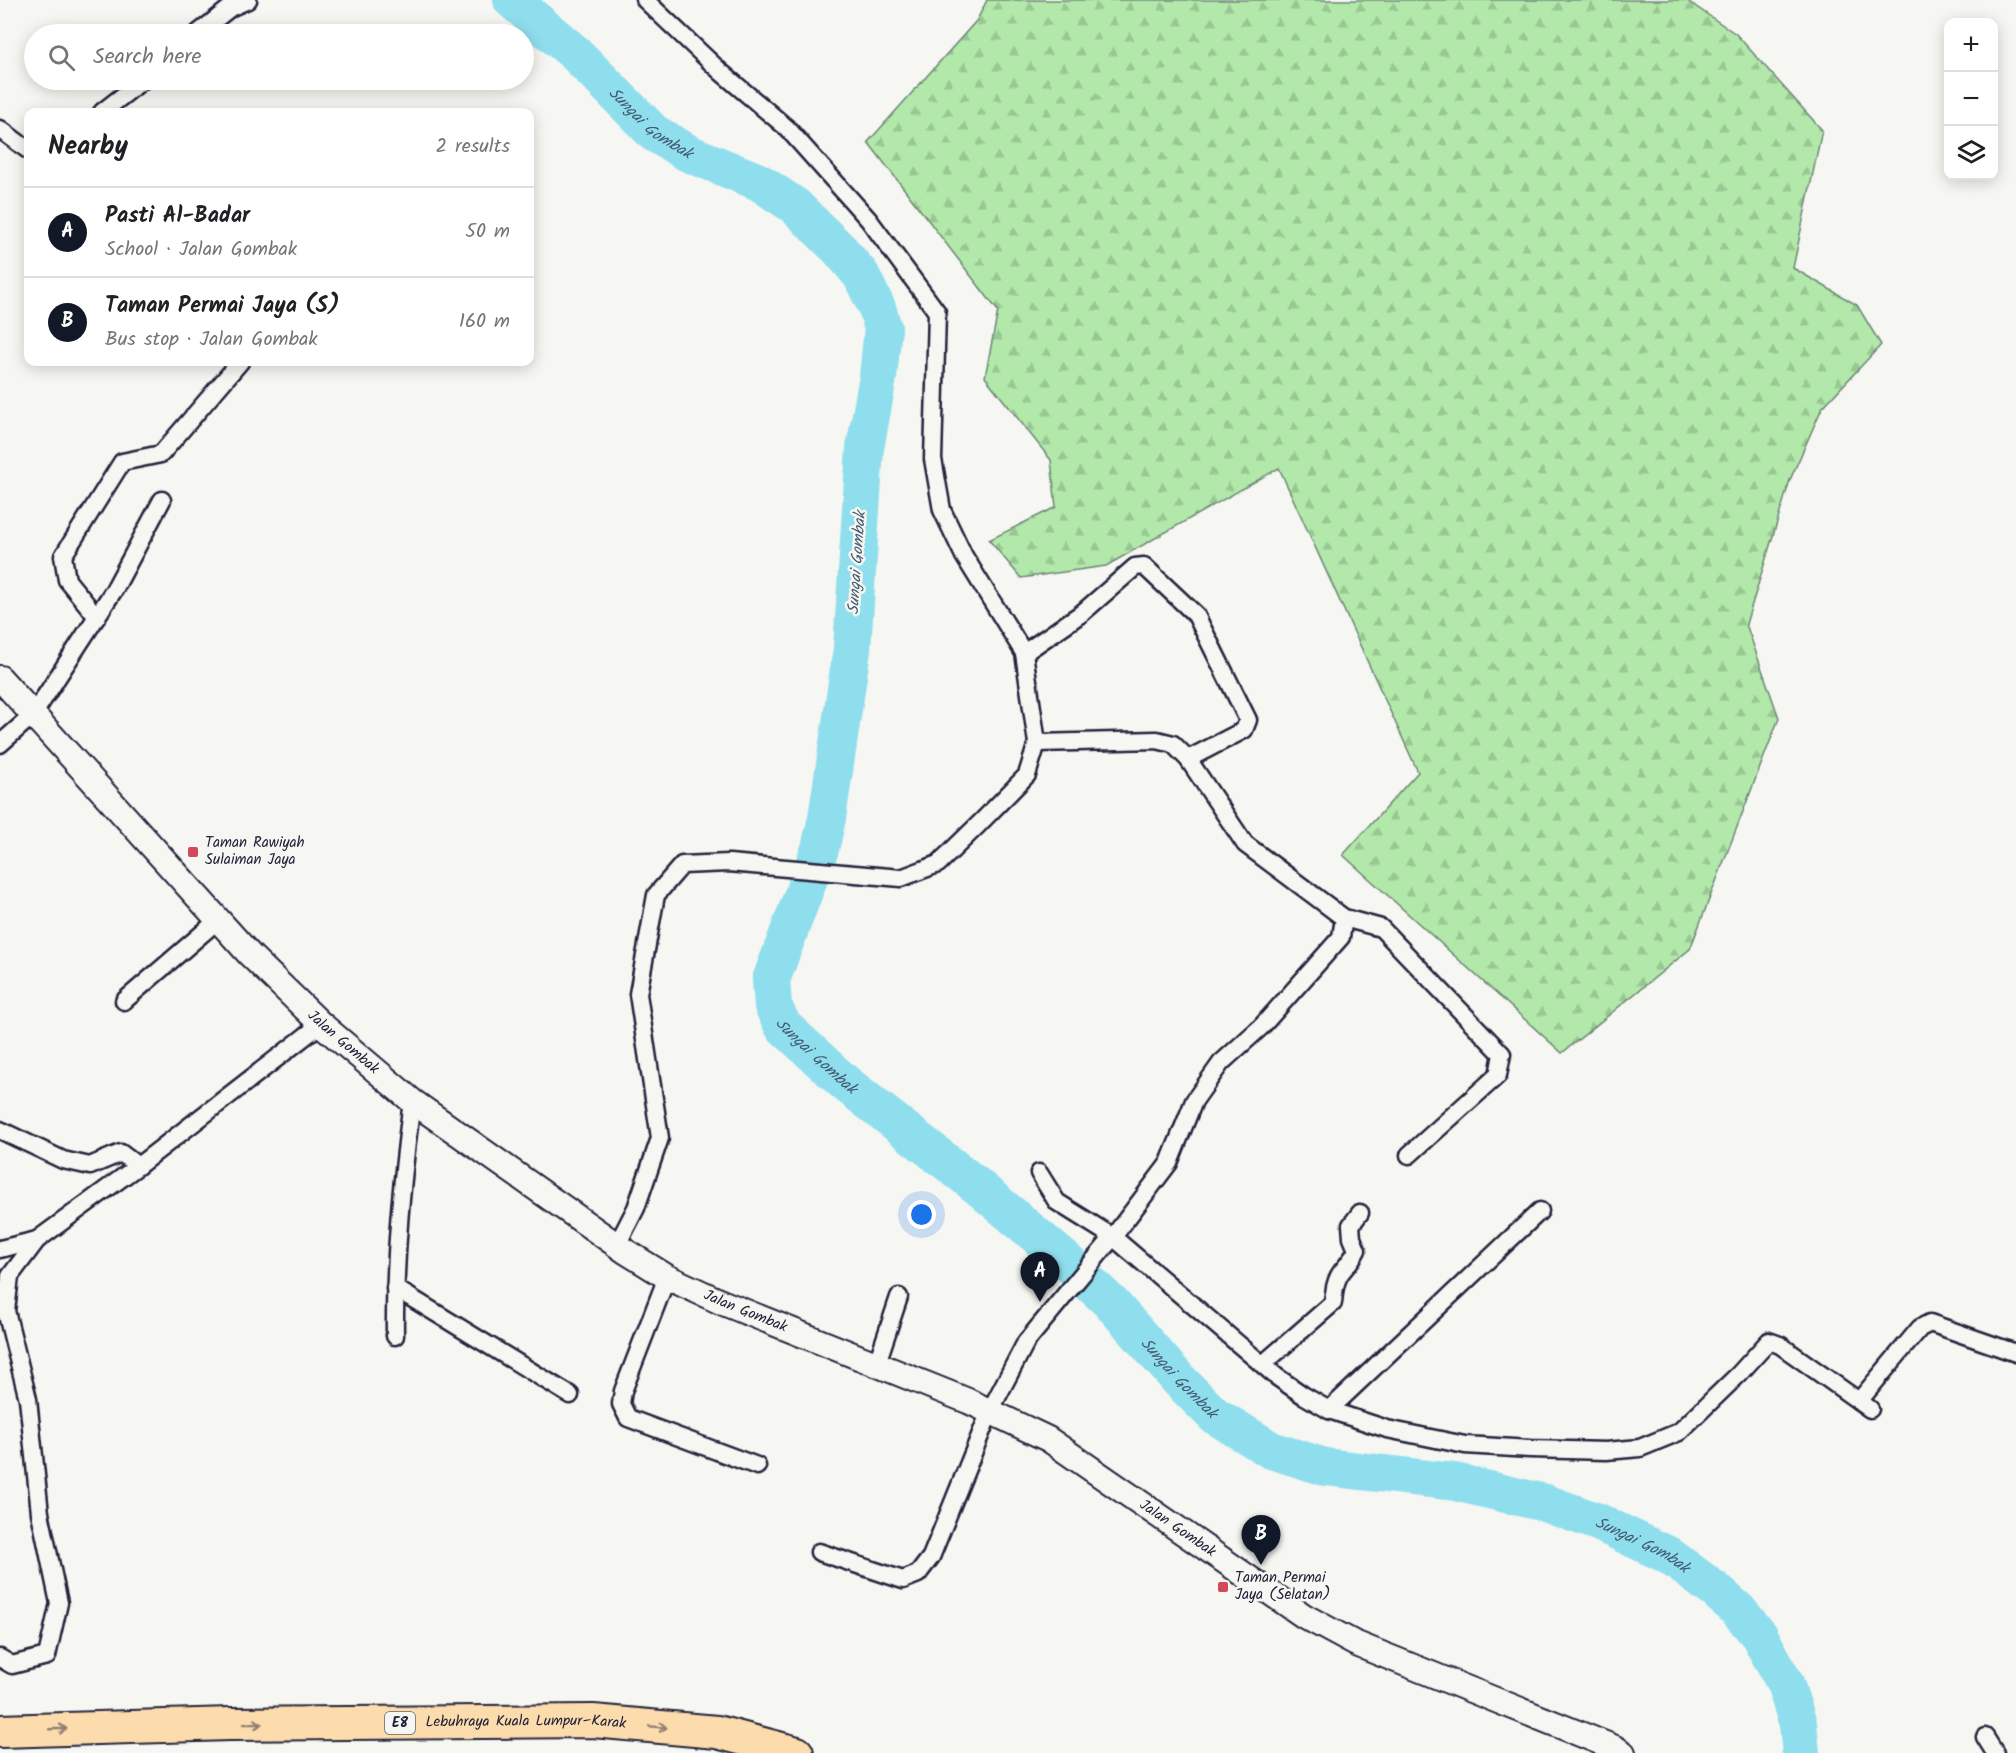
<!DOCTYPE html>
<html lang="en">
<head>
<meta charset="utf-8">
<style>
	:root { --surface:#fff; --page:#f2f2f2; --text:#202124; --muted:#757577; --line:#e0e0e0; --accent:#111827 }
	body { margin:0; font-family:Kalam,sans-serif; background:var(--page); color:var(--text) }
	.controls { position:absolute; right:18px; top:18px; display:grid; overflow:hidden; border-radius:12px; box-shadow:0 3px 15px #0003 }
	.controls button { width:54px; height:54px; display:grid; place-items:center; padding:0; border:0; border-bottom:2px solid var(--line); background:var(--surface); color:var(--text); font:30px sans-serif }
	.you { position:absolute; left:922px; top:1215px; width:21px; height:21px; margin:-15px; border:4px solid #fff; border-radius:50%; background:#1a73e8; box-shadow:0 0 0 9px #1a73e833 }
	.badge { display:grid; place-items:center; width:39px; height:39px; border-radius:50%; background:var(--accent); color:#fff; font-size:20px; font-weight:700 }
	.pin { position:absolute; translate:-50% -50px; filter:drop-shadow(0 2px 3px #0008) }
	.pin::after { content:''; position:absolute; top:32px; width:21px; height:18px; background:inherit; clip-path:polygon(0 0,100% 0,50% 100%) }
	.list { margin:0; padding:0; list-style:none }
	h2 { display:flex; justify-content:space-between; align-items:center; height:78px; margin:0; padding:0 24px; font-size:26px }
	h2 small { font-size:20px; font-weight:400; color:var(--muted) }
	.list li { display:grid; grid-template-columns:39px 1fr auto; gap:18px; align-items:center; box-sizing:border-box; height:90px; padding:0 24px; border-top:2px solid var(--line) }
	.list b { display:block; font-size:22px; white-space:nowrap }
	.list p { margin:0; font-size:20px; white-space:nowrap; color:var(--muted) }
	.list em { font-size:20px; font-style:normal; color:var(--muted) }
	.icon { flex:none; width:33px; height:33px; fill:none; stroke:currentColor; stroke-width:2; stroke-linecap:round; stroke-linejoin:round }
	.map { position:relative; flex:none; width:2016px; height:1753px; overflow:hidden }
	.search { position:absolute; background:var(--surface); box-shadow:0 3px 15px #0003; left:24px; top:24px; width:510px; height:66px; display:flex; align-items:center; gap:15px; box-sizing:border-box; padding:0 21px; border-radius:33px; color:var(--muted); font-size:22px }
	.panel { position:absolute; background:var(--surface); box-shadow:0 3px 15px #0003; left:24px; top:108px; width:510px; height:258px; border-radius:12px }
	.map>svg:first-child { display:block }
	.forest { fill:url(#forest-firs); stroke:#6a8572; stroke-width:1.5 }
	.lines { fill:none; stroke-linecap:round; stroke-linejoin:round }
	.river { stroke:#8fdeed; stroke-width:38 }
	.street-casing { stroke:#22223b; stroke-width:21 }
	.secondary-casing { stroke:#22223b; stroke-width:28 }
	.highway-casing { stroke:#22223b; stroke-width:36 }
	.street { stroke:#f6f6f2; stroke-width:16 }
	.secondary { stroke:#f6f6f2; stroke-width:24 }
	.highway { stroke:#fcdcac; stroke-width:32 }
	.oneway { stroke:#8f7f74 }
	.poi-dot { fill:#d1495b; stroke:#f6f6f2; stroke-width:2 }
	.labels { text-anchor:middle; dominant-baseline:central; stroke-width:5; stroke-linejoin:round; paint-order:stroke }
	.shield { fill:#f6f6f2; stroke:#626272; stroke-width:1.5 }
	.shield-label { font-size:14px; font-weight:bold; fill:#22223b }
	.poi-label { font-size:15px; fill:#22223b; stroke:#f6f6f2; text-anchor:start }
	.street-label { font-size:15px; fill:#22223b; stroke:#f6f6f2 }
	.water-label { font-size:16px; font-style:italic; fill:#435a70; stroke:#f6f6f2 }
</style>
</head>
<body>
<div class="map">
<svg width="2016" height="1753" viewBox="0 0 2016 1753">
	<defs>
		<pattern id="forest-firs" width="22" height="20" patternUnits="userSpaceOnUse" patternTransform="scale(1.5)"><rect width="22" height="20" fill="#b2e8aa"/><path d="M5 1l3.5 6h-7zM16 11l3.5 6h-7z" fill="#99c793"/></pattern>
	</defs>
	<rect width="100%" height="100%" fill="#f6f6f2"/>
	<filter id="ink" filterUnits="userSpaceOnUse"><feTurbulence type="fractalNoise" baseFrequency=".0167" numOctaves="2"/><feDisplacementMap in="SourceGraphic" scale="12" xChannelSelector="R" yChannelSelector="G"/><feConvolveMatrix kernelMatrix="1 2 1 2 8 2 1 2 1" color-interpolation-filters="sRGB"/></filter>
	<g filter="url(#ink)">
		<polygon class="forest" points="987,0 1686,0 1736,34 1822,130 1793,268 1857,305 1881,345 1822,408 1790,480 1746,624 1779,718 1690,949 1562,1053 1343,855 1418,772 1279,468 1106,566 1021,578 989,540 1056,507 1051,460 985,377 998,311 868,142 977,20"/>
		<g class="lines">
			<path class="river" id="s1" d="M512 0 576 54 654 133 688 153 759 182 795 206 840 250 861 275 877 308 883 328 878 377 865 448 852 649 827 818 820 849 771 980 773 1006 783 1026 845 1083 976 1185 1062 1257 1112 1304 1179 1380 1214 1415 1271 1450 1325 1467 1455 1482 1545 1503 1598 1522 1668 1555 1715 1590 1738 1610 1759 1635 1785 1683 1798 1724 1801 1753"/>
			<defs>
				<g id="street">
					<polyline points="197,34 230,8 248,0"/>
					<polyline points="102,112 143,80"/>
					<polyline points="0,129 28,150"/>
					<polyline points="97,617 67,580 63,556 122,462 161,454 240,362"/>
					<polyline points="1024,653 1082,613 1135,567 1144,566 1196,615 1248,720 1244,730 1188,759"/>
					<polyline points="0,744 33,715 114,590 162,500"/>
					<polyline points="1344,918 1381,928 1502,1054 1498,1075 1409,1155"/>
					<polyline points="124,1001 218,920"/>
					<polyline points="0,1130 63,1160 90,1166 121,1153 138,1166"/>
					<polyline points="1039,1173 1057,1202 1113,1237 1277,1377 1303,1395 1329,1410 1387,1429 1465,1445 1530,1449 1606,1451 1640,1448 1679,1432 1739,1374 1769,1341 1780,1345 1870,1409"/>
					<polyline points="617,1245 636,1208 660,1138 638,994 656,895 682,865 729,863 901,878 938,864 979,824 1027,775 1037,743 1024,653 964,556 942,510 933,459 937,312 869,220 787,128 721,72 645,0"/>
					<polyline points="0,1249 37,1240"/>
					<polyline points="667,1277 623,1391 621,1404 628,1418 757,1466"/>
					<polyline points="395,1288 570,1395"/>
					<path d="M395 1336C394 1257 402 1180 412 1101"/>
					<polyline points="877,1363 899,1297"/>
					<path d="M1263 1364 1333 1303C1334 1292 1335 1279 1343 1270 1349 1263 1353 1258 1357 1250L1352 1238 1351 1225 1360 1213"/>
					<polyline points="1859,1401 1920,1328 1930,1323 2016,1353"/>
					<polyline points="1329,1410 1540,1211"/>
					<polyline points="819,1552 903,1580 918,1574 931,1557 990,1411 1026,1342 1113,1237 1169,1163 1194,1101 1221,1063 1262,1026 1341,937 1344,918 1245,844 1188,759 1173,744 1157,740 1037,743"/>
					<polyline points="0,1658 12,1665 47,1656 59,1603 40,1513 28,1399 6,1311 10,1276 37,1240 138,1166 321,1024"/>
					<polyline points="1985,1737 1995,1753"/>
				</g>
				<g id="secondary">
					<path id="s2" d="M0 678 250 955 321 1024 412 1101 625 1251 667 1277 721 1302 968 1401 1048 1439 1304 1616 1354 1643 1615 1748 1623 1753"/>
				</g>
				<g id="highway">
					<path id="s3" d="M0 1731 230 1724 593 1721 717 1732 797 1753"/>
				</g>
			</defs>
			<use href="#street" class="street-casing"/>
			<use href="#secondary" class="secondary-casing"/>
			<use href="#highway" class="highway-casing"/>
			<use href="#street" class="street"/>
			<use href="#secondary" class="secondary"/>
			<use href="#highway" class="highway"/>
		</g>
		<defs><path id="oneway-shaft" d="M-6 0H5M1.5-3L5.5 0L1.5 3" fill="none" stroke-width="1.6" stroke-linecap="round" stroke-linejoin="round" transform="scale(1.5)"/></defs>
		<g class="oneway">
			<use href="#oneway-shaft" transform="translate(253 1724) rotate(-1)"/>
			<use href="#oneway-shaft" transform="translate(658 1727) rotate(5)"/>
			<use href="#oneway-shaft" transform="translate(58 1729) rotate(-2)"/>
		</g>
	</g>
	<g class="poi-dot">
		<rect x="187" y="846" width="12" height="12" rx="3"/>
		<rect x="1217" y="1581" width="12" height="12" rx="3"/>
	</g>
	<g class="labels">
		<rect class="shield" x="385" y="1712" width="30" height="22" rx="4.5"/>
		<g class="shield-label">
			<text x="400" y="1723">E8</text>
		</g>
		<g class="poi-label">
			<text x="205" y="843">Taman Rawiyah<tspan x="205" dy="17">Sulaiman Jaya</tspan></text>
			<text x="1235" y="1578">Taman Permai<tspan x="1235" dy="17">Jaya (Selatan)</tspan></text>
		</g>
		<g class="street-label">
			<text stroke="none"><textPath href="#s2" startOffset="501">Jalan Gombak</textPath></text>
			<text stroke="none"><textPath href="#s2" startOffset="987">Jalan Gombak</textPath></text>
			<text stroke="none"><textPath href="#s2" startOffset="1473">Jalan Gombak</textPath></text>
			<text stroke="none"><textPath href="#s3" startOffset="526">Lebuhraya Kuala Lumpur–Karak</textPath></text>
		</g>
		<g class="water-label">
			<text stroke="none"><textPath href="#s1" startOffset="186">Sungai Gombak</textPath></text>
			<text transform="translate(857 563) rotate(-86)">Sungai Gombak</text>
			<text stroke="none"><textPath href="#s1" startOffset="1266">Sungai Gombak</textPath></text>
			<text stroke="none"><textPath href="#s1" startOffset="1752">Sungai Gombak</textPath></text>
			<text stroke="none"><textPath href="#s1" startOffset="2256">Sungai Gombak</textPath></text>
		</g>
	</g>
</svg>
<div class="controls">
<button>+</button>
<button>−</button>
<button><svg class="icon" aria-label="layers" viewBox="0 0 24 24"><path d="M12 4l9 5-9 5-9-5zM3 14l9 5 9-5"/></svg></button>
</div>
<div class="you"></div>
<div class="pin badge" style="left:1040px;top:1302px">A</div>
<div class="pin badge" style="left:1261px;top:1565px">B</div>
<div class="search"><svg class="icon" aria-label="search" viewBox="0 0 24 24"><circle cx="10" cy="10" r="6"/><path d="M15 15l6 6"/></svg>Search here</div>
<section class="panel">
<h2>Nearby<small>2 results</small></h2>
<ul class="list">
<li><span class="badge">A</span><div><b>Pasti Al-Badar</b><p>School · Jalan Gombak</p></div><em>50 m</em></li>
<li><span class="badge">B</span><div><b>Taman Permai Jaya (S)</b><p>Bus stop · Jalan Gombak</p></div><em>160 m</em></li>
</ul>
</section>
</div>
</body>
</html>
